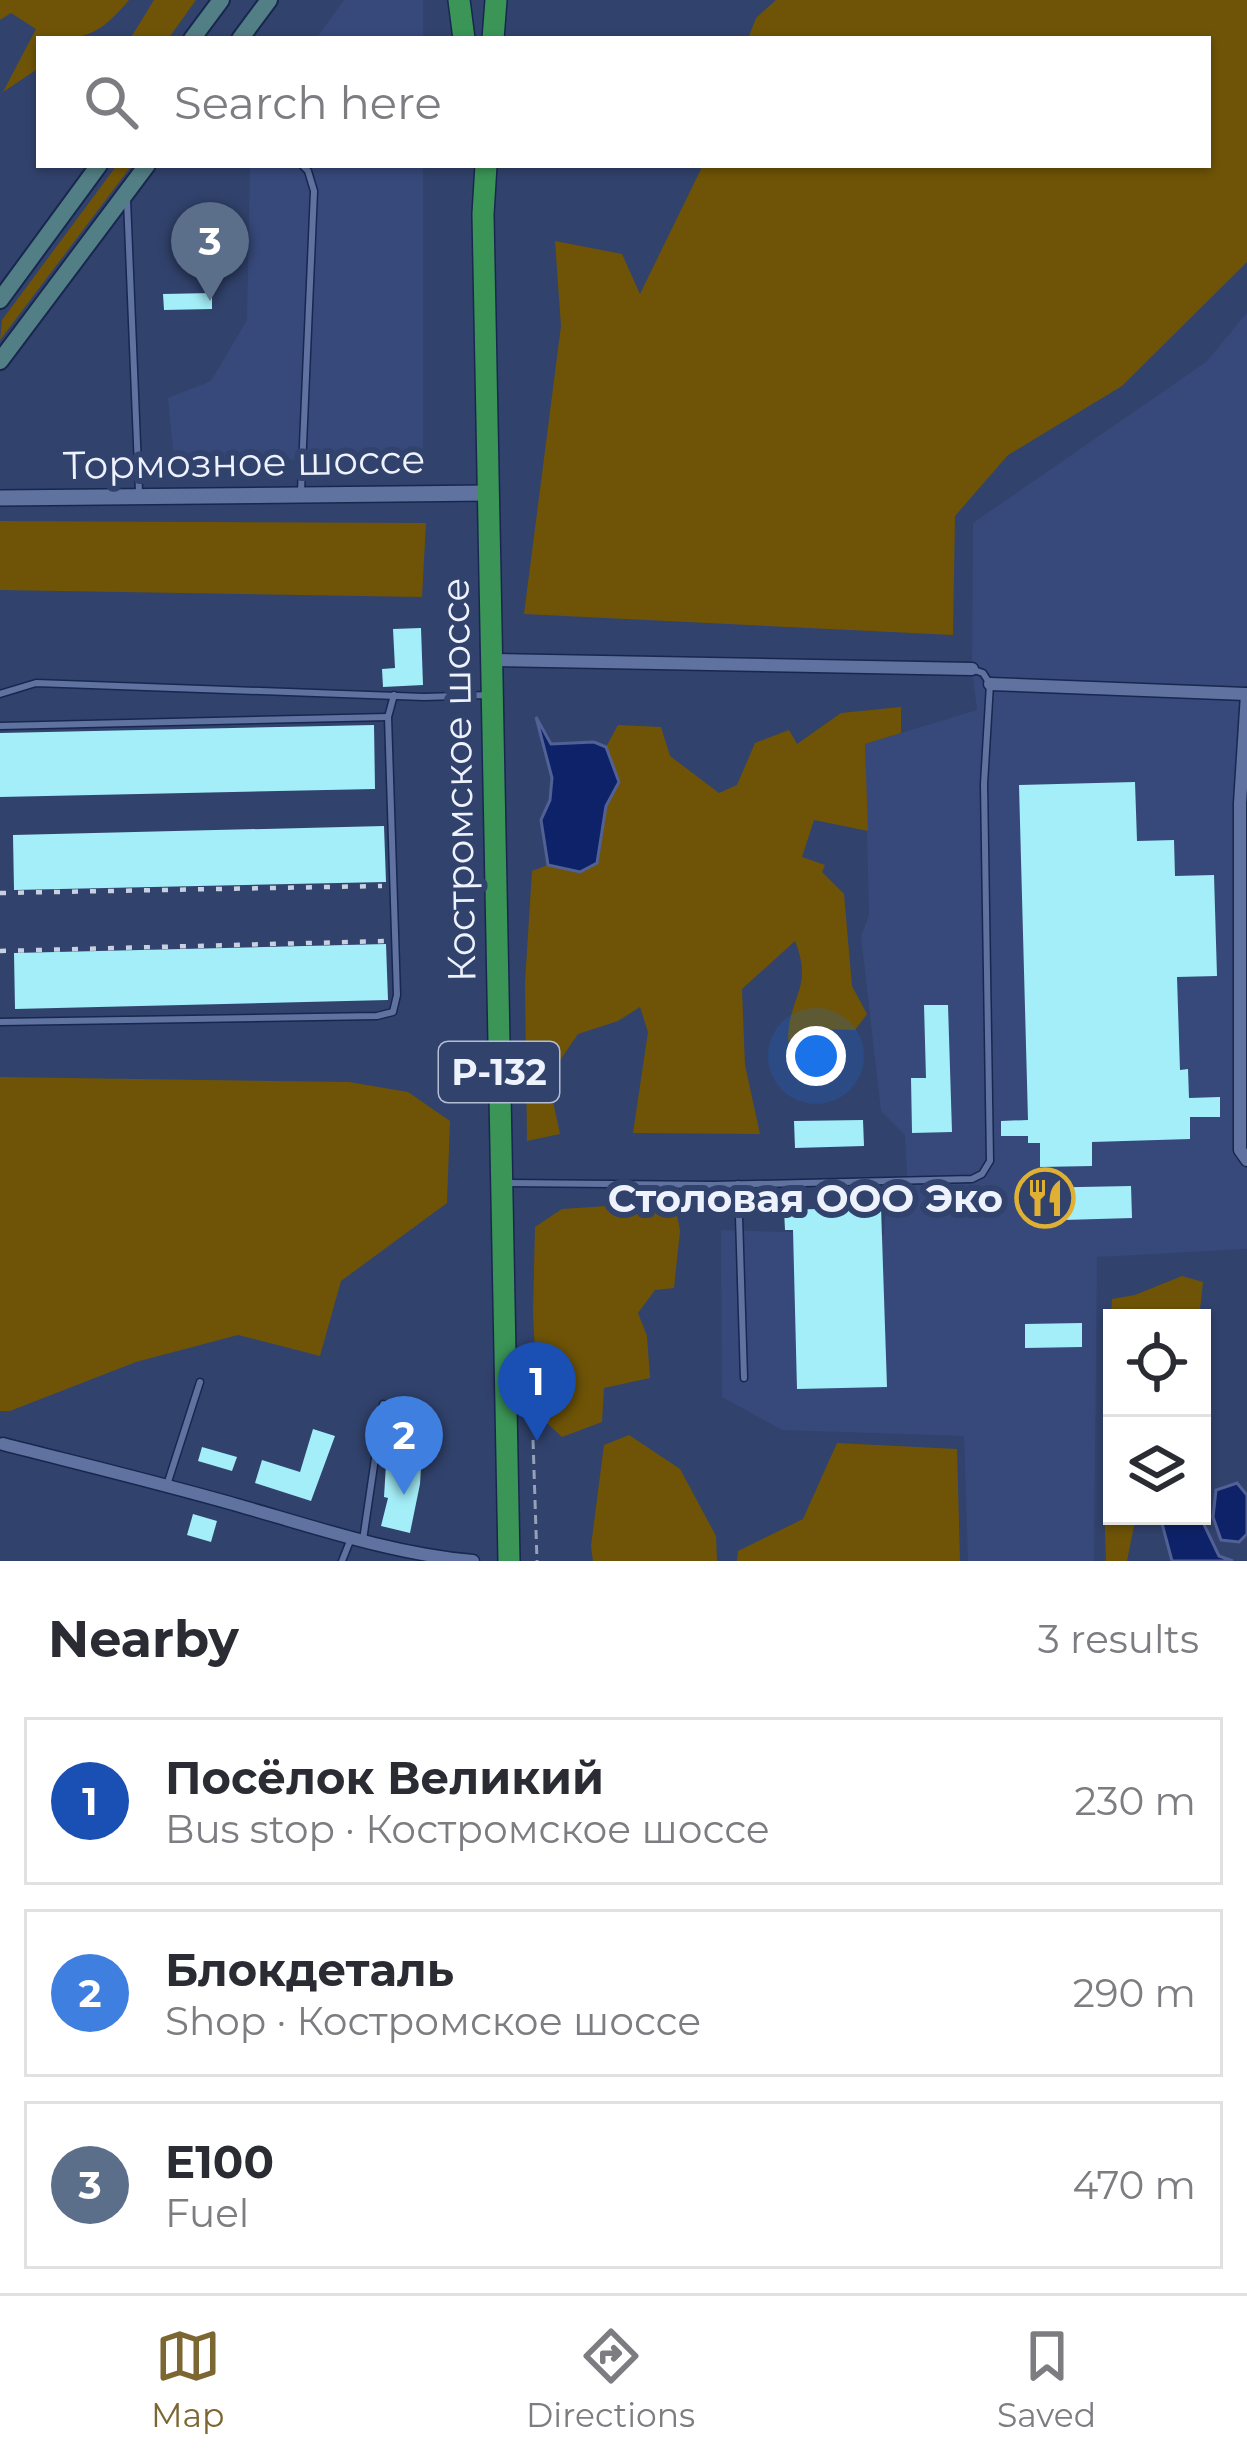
<!DOCTYPE html>
<html lang="en">
<head>
<meta charset="utf-8">
<style>
	:root { --surface:#fff; --page:#f2f2f3; --text:#2b2b33; --muted:#7c7c81; --line:#e1e1e2; --accent:#7c6733 }
	body { margin:0; font-family:Montserrat,sans-serif; background:var(--page); color:var(--text) }
	.controls { position:absolute; right:36px; bottom:36px; display:grid; overflow:hidden; border-radius:0px; box-shadow:0 3px 9px #0004 }
	.controls button { width:108px; height:108px; display:grid; place-items:center; padding:0; border:0; border-bottom:3px solid var(--line); background:var(--surface); color:var(--text); font:60px sans-serif }
	.you { position:absolute; left:816px; top:1056px; width:42px; height:42px; margin:-30px; border:9px solid #fff; border-radius:50%; background:#1a73e8; box-shadow:0 0 0 18px #1a73e833 }
	.badge { display:grid; place-items:center; width:78px; height:78px; border-radius:50%; background:var(--accent); color:#fff; font-size:39px; font-weight:700 }
	.pin { position:absolute; translate:-50% -99px; filter:drop-shadow(0 3px 6px #0008) }
	.pin::after { content:''; position:absolute; top:63px; width:42px; height:36px; background:inherit; clip-path:polygon(0 0,100% 0,50% 100%) }
	.list { margin:0; padding:0; list-style:none }
	h2 { display:flex; justify-content:space-between; align-items:center; height:156px; margin:0; padding:0 48px; font-size:51px }
	h2 small { font-size:39px; font-weight:400; color:var(--muted) }
	.list li { display:grid; grid-template-columns:78px 1fr auto; gap:36px; align-items:center; box-sizing:border-box; height:168px; margin:0 24px 24px; padding:0 24px; border:3px solid var(--line); border-radius:0px }
	.list b { display:block; font-size:45px; white-space:nowrap }
	.list p { margin:0; font-size:39px; white-space:nowrap; color:var(--muted) }
	.list em { font-size:39px; font-style:normal; color:var(--muted) }
	.icon { flex:none; width:66px; height:66px; fill:none; stroke:currentColor; stroke-width:2; stroke-linecap:round; stroke-linejoin:round }
	.map { position:relative; flex:none; width:1247px; height:1561px; overflow:hidden }
	.search { position:absolute; background:var(--surface); box-shadow:0 3px 9px #0004; left:36px; right:36px; top:36px; height:132px; display:flex; align-items:center; gap:30px; box-sizing:border-box; padding:0 42px; border-radius:0px; color:var(--muted); font-size:45px }
	.sheet { height:732px; background:var(--surface) }
	nav { display:flex; justify-content:space-around; align-items:center; box-sizing:border-box; height:168px; border-top:3px solid var(--line); background:var(--surface); font-size:33px; color:var(--muted) }
	nav a { display:grid; justify-items:center; gap:6px }
	nav .on { color:var(--accent) }
	.map>svg:first-child { display:block }
	.built { fill:#36497a }
	.green { fill:#6f5407 }
	.water { fill:#0e2269; stroke:#516095; stroke-width:3 }
	.building { fill:#a3eef8 }
	.lines { fill:none; stroke-linecap:round; stroke-linejoin:round }
	.service-casing { stroke:#18274f; stroke-width:9 }
	.minor-casing { stroke:#18274f; stroke-width:15 }
	.tertiary-casing { stroke:#18274f; stroke-width:18 }
	.secondary-casing { stroke:#18274f; stroke-width:20 }
	.trunk-casing { stroke:#18274f; stroke-width:24 }
	.path { stroke:#96a0b9; stroke-width:3; stroke-dasharray:9 6; stroke-linecap:butt }
	.service { stroke:#5f72a0; stroke-width:6 }
	.minor { stroke:#5f72a0; stroke-width:12 }
	.tertiary { stroke:#5f72a0; stroke-width:15 }
	.secondary { stroke:#527f85; stroke-width:16 }
	.trunk { stroke:#3b9557; stroke-width:21 }
	.rail { stroke:#c9d0e1; stroke-width:4.5; stroke-dasharray:6 12; stroke-linecap:butt }
	.labels { text-anchor:middle; dominant-baseline:central; stroke-width:12; stroke-linejoin:round; paint-order:stroke }
	.shield { fill:#31426c; stroke:#b5bdd2; stroke-width:3 }
	.shield-label { font-size:36px; font-weight:bold; fill:#eef2fd }
	.street-label { font-size:39px; fill:#eef2fd; stroke:#31426c }
	.poi-label { font-size:39px; font-weight:bold; fill:#eef2fd; stroke:#31426c; text-anchor:end }
</style>
</head>
<body>
<div class="map">
<svg width="1247" height="1561" viewBox="0 0 1247 1561">
	<rect width="100%" height="100%" fill="#31426c"/>
	<g class="built">
		<polygon points="344,0 423,0 423,39 316,39"/>
		<polygon points="250,165 423,165 423,459 174,460 168,398 211,381 247,320"/>
		<polygon points="1247,313 1247,1249 1097,1257 1094,1561 968,1561 964,1436 782,1430 722,1397 721,1230 884,1235 885,1213 909,1211 905,1135 881,1111 861,936 869,915 865,744 977,710 972,669 973,523 1206,362"/>
	</g>
	<g class="green">
		<path d="M0 0H129C98 37 85 39 39 39V68L3 92 36 29 11 13 0 20Z"/>
		<polygon points="154,0 196,0 168,39 130,39"/>
		<polygon points="776,0 1247,0 1247,262 1122,386 1008,455 955,516 953,635 524,614 561,326 555,241 622,254 640,294 703,165 1208,165 1208,39 748,39 756,18"/>
		<polygon points="117,165 132,165 0,340 2,320"/>
		<polygon points="0,521 426,523 422,597 0,590"/>
		<path d="M901 707V733L865 744 868 831 814 820 802 857 825 865 822 872 844 894 852 986 867 1014 855 1030 824 1029 788 1041C788 996 814 989 795 941L742 989 745 1065 760 1134 633 1133 648 1032 640 1007 618 1021 578 1034 548 1078 560 1134 527 1141 525 983 532 871 548 865 580 872 600 852 606 806 619 782 606 747 618 725 661 727 670 756 719 793 737 785 755 743 789 730 797 744 841 713Z"/>
		<polygon points="0,1077 349,1082 408,1092 450,1121 447,1203 341,1281 320,1356 238,1335 136,1362 10,1411 0,1411"/>
		<polygon points="633,1192 674,1198 680,1231 674,1288 655,1290 638,1313 647,1336 650,1378 604,1388 602,1422 562,1437 538,1415 533,1312 535,1227 562,1209 622,1205"/>
		<polygon points="1182,1276 1203,1282 1199,1318 1112,1318 1112,1443 1103,1441 1112,1299 1135,1295"/>
		<polygon points="629,1435 680,1469 716,1536 717,1561 593,1561 591,1546 604,1445"/>
		<polygon points="837,1443 957,1449 960,1561 737,1561 738,1551 803,1519"/>
		<polygon points="1103,1474 1112,1482 1112,1516 1133,1516 1135,1521 1127,1561 1106,1561"/>
	</g>
	<g class="water">
		<polygon points="536,717 551,744 594,742 606,747 619,782 606,806 597,863 580,872 548,865 541,820 550,800 552,778"/>
		<polygon points="1237,1483 1247,1495 1247,1534 1239,1542 1221,1540 1213,1517 1216,1490"/>
		<polygon points="1160,1516 1200,1516 1219,1556 1233,1561 1172,1561"/>
	</g>
	<g class="building">
		<polygon points="212,293 212,309 164,310 163,294"/>
		<polygon points="421,628 423,685 383,687 382,669 395,668 393,629"/>
		<polygon points="374,725 375,789 0,797 0,733"/>
		<polygon points="1135,782 1137,841 1174,840 1175,876 1214,875 1217,976 1177,977 1180,1070 1188,1069 1189,1098 1220,1097 1220,1117 1190,1117 1190,1139 1092,1142 1092,1166 1040,1167 1040,1143 1028,1143 1028,1136 1001,1136 1001,1121 1028,1120 1019,785"/>
		<polygon points="384,826 386,882 14,890 13,835"/>
		<polygon points="386,944 388,1000 15,1009 14,953"/>
		<polygon points="924,1005 948,1005 952,1132 912,1133 911,1078 926,1078"/>
		<polygon points="863,1120 864,1146 795,1148 794,1121"/>
		<polygon points="1131,1186 1132,1218 1030,1221 1029,1188"/>
		<polygon points="881,1207 887,1387 797,1389 793,1230 785,1230 784,1210"/>
		<polygon points="1082,1323 1082,1347 1025,1348 1025,1324"/>
		<polygon points="389,1415 424,1416 420,1484 410,1533 381,1526 388,1498 384,1497"/>
		<polygon points="313,1429 335,1436 311,1501 255,1483 262,1460 300,1472"/>
		<polygon points="202,1447 237,1457 232,1471 198,1461"/>
		<polygon points="193,1514 217,1521 211,1542 187,1535"/>
	</g>
	<g class="lines">
		<defs>
			<g id="service">
				<polyline points="127,200 139,492"/>
				<polyline points="301,491 314,191 308,171 302,165"/>
				<polyline points="0,694 36,683 424,697 489,695"/>
				<polyline points="0,726 388,717"/>
				<polyline points="0,1022 377,1016 393,1012 397,995 388,717 394,695"/>
				<polyline points="504,1183 714,1185 972,1179 982,1174 990,1161 984,784 990,684 983,673 974,670"/>
				<polyline points="738,1184 744,1378"/>
				<polyline points="167,1485 200,1382"/>
				<polyline points="363,1540 383,1404"/>
				<polyline points="342,1561 350,1541"/>
			</g>
			<g id="minor">
				<polyline points="492,660 972,669"/>
				<polyline points="990,684 1246,694"/>
				<polyline points="1247,694 1240,803 1240,1150 1247,1160"/>
				<path d="M3 1444C81 1464 160 1483 237 1505 314 1527 393 1554 473 1561"/>
			</g>
			<polyline id="tertiary" points="0,498 489,493"/>
			<g id="secondary">
				<polyline points="192,39 221,0"/>
				<polyline points="240,39 269,0"/>
				<polyline points="0,300 99,165"/>
				<polyline points="0,361 147,165"/>
			</g>
			<g id="trunk">
				<polyline points="459,0 464,39"/>
				<polyline points="493,39 496,0"/>
				<polyline points="486,165 483,214 509,1561"/>
			</g>
		</defs>
		<use href="#service" class="service-casing"/>
		<use href="#minor" class="minor-casing"/>
		<use href="#tertiary" class="tertiary-casing"/>
		<use href="#secondary" class="secondary-casing"/>
		<use href="#trunk" class="trunk-casing"/>
		<polyline class="path" points="533,1440 537,1561"/>
		<use href="#service" class="service"/>
		<use href="#minor" class="minor"/>
		<use href="#tertiary" class="tertiary"/>
		<use href="#secondary" class="secondary"/>
		<use href="#trunk" class="trunk"/>
		<g class="rail">
			<polyline points="0,893 382,886"/>
			<polyline points="0,951 387,941"/>
		</g>
	</g>
	<defs>
		<symbol id="restaurant-ring" viewBox="-11 -11 22 22"><circle r="9.5" fill="#31426c" stroke="#e0b034" stroke-width="1.5"/><path d="M-5-6h1v4h1v-4h1v4h1v-4h1v5L-1.5 .5V6h-2V.5L-5-1ZM5-6V6H3V1.5H1.5Q1.5-4 5-6Z" fill="#e0b034"/></symbol>
	</defs>
	<g fill-rule="evenodd">
		<use href="#restaurant-ring" x="1012" y="1165" width="66" height="66"/>
	</g>
	<g class="labels">
		<rect class="shield" x="439" y="1042" width="120" height="60" rx="9"/>
		<g class="shield-label">
			<text x="499" y="1072">Р-132</text>
		</g>
		<g class="street-label">
			<text transform="translate(244 462) rotate(-1)">Тормозное шоссе</text>
			<text transform="translate(458 780) rotate(-91)">Костромское шоссе</text>
		</g>
		<g class="poi-label">
			<text x="1003" y="1198">Столовая ООО Эко</text>
		</g>
	</g>
</svg>
<div class="controls">
<button><svg class="icon" aria-label="locate" viewBox="0 0 24 24"><circle cx="12" cy="12" r="6"/><path d="M12 2v4M12 18v4M2 12h4M18 12h4"/></svg></button>
<button><svg class="icon" aria-label="layers" viewBox="0 0 24 24"><path d="M12 4l9 5-9 5-9-5zM3 14l9 5 9-5"/></svg></button>
</div>
<div class="you"></div>
<div class="pin badge" style="left:537px;top:1441px;background:#1a4fb4">1</div>
<div class="pin badge" style="left:404px;top:1495px;background:#3f7fe0">2</div>
<div class="pin badge" style="left:210px;top:301px;background:#5c6f8a">3</div>
<div class="search"><svg class="icon" aria-label="search" viewBox="0 0 24 24"><circle cx="10" cy="10" r="6"/><path d="M15 15l6 6"/></svg>Search here</div>
</div>
<section class="sheet">
<h2>Nearby<small>3 results</small></h2>
<ul class="list">
<li><span class="badge" style="background:#1a4fb4">1</span><div><b>Посёлок Великий</b><p>Bus stop · Костромское шоссе</p></div><em>230 m</em></li>
<li><span class="badge" style="background:#3f7fe0">2</span><div><b>Блокдеталь</b><p>Shop · Костромское шоссе</p></div><em>290 m</em></li>
<li><span class="badge" style="background:#5c6f8a">3</span><div><b>E100</b><p>Fuel</p></div><em>470 m</em></li>
</ul>
</section>
<nav>
<a class="on"><svg class="icon" aria-label="map" viewBox="0 0 24 24"><path d="M3 6l6-2 6 2 6-2v14l-6 2-6-2-6 2zM9 4v14M15 6v14"/></svg>Map</a>
<a><svg class="icon" aria-label="directions" viewBox="0 0 24 24"><path d="M12 3l9 9-9 9-9-9zM9 14v-3h6M13 9l2 2-2 2"/></svg>Directions</a>
<a><svg class="icon" aria-label="saved" viewBox="0 0 24 24"><path d="M7 4h10v16l-5-4-5 4z"/></svg>Saved</a>
</nav>
</body>
</html>
